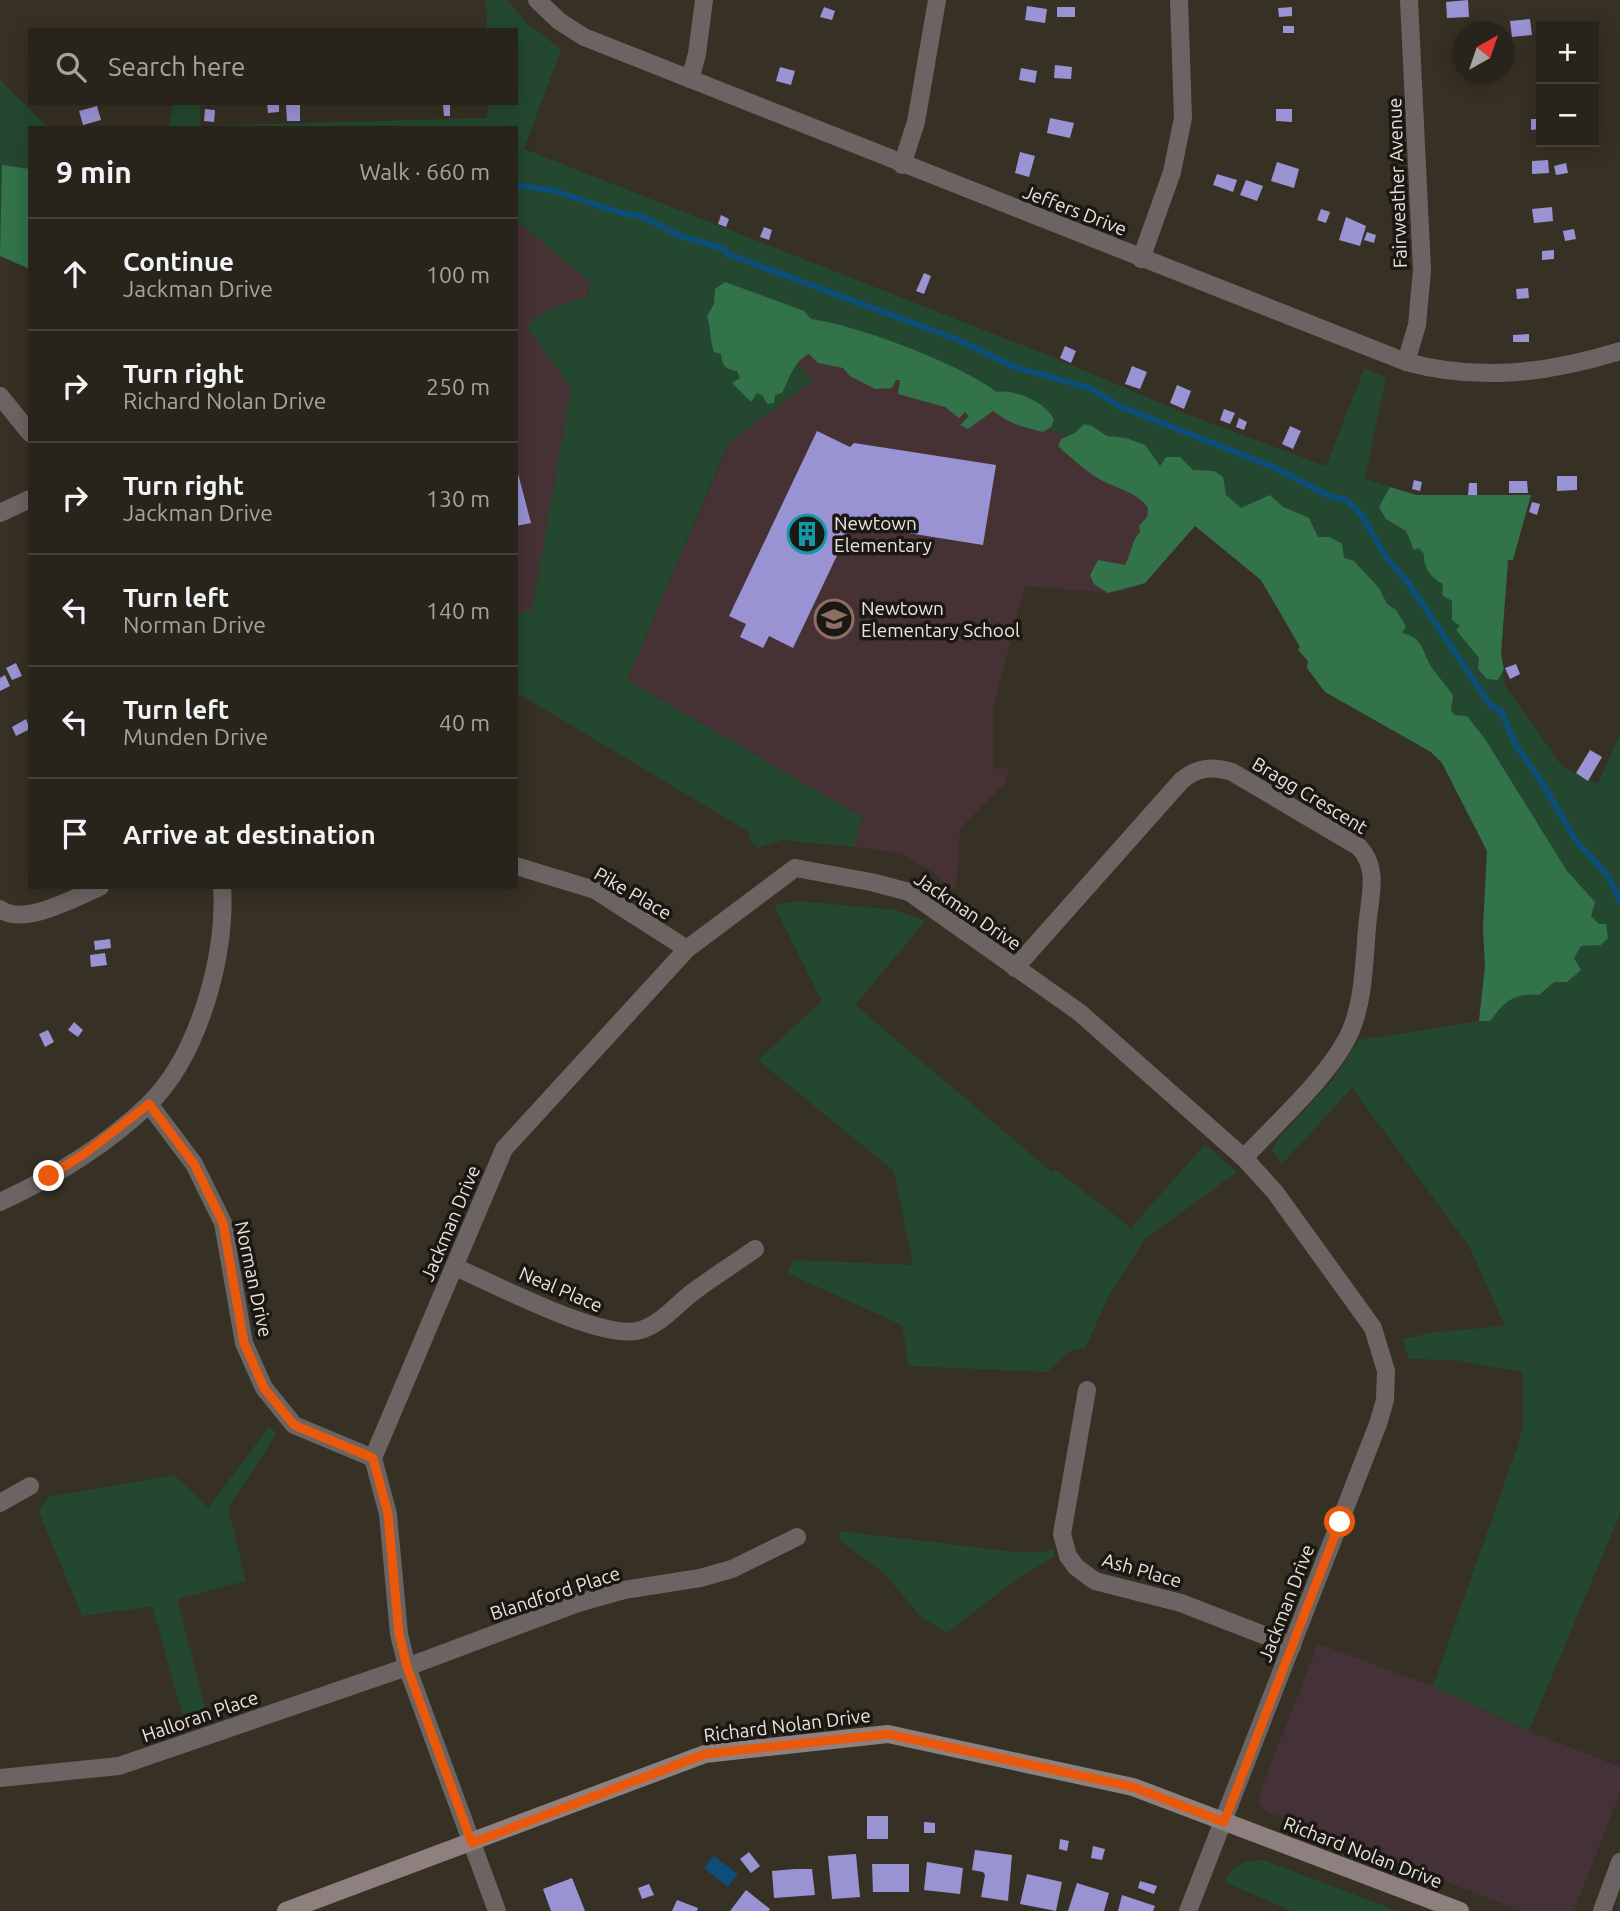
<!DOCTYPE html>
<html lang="en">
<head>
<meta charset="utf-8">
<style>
	:root { --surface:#29241b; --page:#353028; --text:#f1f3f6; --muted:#a5a4a3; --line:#45413a }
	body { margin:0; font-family:Ubuntu,sans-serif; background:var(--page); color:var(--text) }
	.controls { position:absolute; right:21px; top:21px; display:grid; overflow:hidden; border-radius:0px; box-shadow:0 4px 18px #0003 }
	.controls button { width:63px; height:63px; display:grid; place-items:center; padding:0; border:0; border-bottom:2px solid var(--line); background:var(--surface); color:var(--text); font:35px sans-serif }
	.compass { position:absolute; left:1452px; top:21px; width:63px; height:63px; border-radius:50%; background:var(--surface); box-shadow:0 4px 18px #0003; rotate:40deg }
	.stop { position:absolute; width:21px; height:21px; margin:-16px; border:5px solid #ea580c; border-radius:50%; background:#fff }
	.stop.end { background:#ea580c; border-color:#fff; box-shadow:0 2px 7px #0008 }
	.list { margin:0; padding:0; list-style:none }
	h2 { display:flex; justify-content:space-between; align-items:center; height:91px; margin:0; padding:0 28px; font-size:30px }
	h2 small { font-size:23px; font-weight:400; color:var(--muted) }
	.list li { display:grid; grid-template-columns:46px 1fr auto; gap:21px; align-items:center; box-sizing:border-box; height:112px; padding:0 28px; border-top:2px solid var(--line) }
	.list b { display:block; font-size:26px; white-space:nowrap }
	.list p { margin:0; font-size:23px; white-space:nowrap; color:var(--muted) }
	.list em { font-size:23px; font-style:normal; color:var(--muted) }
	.icon { flex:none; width:38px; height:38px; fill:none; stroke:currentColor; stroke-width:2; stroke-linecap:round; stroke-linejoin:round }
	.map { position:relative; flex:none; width:1620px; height:1911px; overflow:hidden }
	.search { position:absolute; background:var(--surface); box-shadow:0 4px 18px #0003; left:28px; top:28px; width:490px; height:77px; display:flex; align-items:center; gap:18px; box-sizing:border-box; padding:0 24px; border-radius:0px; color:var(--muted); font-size:26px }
	.panel { position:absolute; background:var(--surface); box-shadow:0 4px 18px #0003; left:28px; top:126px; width:490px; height:763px; border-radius:0px }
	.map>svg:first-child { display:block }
	.commercial { fill:#453238 }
	.education { fill:#463235 }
	.green { fill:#23482f }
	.forest { fill:#327349 }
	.water { fill:#0d4e79 }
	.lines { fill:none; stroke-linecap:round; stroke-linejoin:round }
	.stream { stroke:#0d4e79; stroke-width:6 }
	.building { fill:#9993d4 }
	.street { stroke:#6c6463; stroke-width:18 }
	.secondary { stroke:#8d807f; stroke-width:18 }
	.route { stroke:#ea580c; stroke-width:9 }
	.labels { text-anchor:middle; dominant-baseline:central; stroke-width:7; stroke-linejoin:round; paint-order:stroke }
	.street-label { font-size:19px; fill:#e8e3db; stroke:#1b1813 }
	.poi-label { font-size:19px; fill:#e8e3db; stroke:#1b1813; text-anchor:start }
</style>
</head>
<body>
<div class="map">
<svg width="1620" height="1911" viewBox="0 0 1620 1911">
	<rect width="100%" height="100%" fill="#373024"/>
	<polygon class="commercial" points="1318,1644 1433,1686 1529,1731 1620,1767 1620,1793 1574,1911 1521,1911 1265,1811 1259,1801 1261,1789"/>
	<g class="education">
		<polygon points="516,220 590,282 532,610 516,615"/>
		<polygon points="782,321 1217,497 1261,580 1195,526 1145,583 1129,590 1108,593 1025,586 993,708 993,769 1009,767 1004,784 960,829 956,888 950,889 936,874 901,853 854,847 862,817 627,680"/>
	</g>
	<g class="green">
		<polygon points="486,0 507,0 529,25 561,49 524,149 1050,356 1186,414 1326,466 1364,369 1386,377 1365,479 1416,495 1531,495 1513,560 1508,560 1501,654 1505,685 1562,766 1598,784 1620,733 1620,1514 1529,1731 1433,1686 1518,1445 1523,1425 1523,1372 1456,1360 1409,1359 1403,1339 1435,1332 1505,1326 1469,1246 1352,1088 1282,1164 1272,1150 1278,1139 1333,1079 1359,1040 1479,1021 1485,966 1483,928 1487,851 1442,762 1431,752 1325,692 1307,668 1308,661 1298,650 1300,647 1217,497 782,321 792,358 813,381 729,442 627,680 862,817 854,847 782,840 758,848 751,842 749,832 516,692 516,615 532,610 571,388 526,326 546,311 588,296 590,282 516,220 516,128 123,128 169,126 173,103 200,103 200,126 487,118 488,103 516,103 516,30 487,30"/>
		<polygon points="0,80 49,128 30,128 30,270 0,256"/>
		<polygon points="798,901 896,910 925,921 855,1005 1052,1172 1055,1169 1131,1228 1205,1144 1237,1172 1145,1239 1108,1298 1085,1348 1070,1351 1047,1372 909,1366 902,1325 787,1273 794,1260 913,1265 894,1171 758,1060 822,1001 774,905"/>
		<polygon points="269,1427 277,1433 228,1508 246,1581 177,1599 209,1723 187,1730 152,1606 82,1616 39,1512 48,1497 174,1475 208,1508"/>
		<polygon points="839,1531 1016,1552 1043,1552 1053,1549 1055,1556 1018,1578 947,1633 921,1617 883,1572 840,1541"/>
		<path d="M1263 1860 1271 1863 1398 1911H1291L1225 1882C1231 1865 1246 1860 1263 1860Z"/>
	</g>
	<g class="forest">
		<polygon points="2,165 30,169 30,269 0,256"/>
		<path d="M725 282 804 311 811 319C860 326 957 363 997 392 1014 389 1047 402 1054 420L1051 427 1043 432C1024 427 1009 424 993 411L968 429 960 425 969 416 965 412 959 418 945 407 898 394 900 380H896L892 388 875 389 850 376 843 368 818 363 809 354C793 362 790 378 782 393L775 395 774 403 767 404 763 396 757 393 751 402 732 383 740 378 737 371C725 369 722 365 721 354L714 352C710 341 711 328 707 316L714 304 715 289Z"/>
		<path d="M1084 424 1092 426 1107 436 1126 438 1145 445 1160 466 1166 457H1180L1193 470 1214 471 1223 477 1226 495 1241 508 1270 495 1283 507 1309 518 1318 537H1330L1342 544 1344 558 1354 561 1379 588 1387 604 1396 610 1406 626 1402 633C1418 636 1422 646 1427 659 1432 671 1446 684 1453 696L1451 711 1455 715 1467 716 1485 739 1567 871 1595 902 1591 916 1599 924H1606L1608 938 1601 945 1581 946 1574 958 1581 970 1567 982H1554L1539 995C1513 993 1505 1001 1490 1021H1479L1485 966 1483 928 1487 851 1442 763 1431 752 1325 692 1307 668 1308 661 1298 650 1300 647 1261 580 1195 526 1145 583 1108 593 1094 584 1090 575 1098 560 1125 565C1132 553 1131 541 1140 532L1139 526 1147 517 1148 508C1137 491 1113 488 1096 477 1082 468 1070 457 1058 446L1061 439 1075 433Z"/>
		<path d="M1390 487 1416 495H1531L1513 560H1508L1501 654 1504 669 1498 680 1487 679 1478 669 1479 658 1456 630 1460 626 1452 620V601L1442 595 1443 584C1431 578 1423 567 1424 554L1419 548 1414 550 1406 531 1386 519 1379 507Z"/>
	</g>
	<polygon class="water" points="714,1856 738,1874 728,1887 704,1868"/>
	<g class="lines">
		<polyline class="stream" points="516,185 555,191 621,213 641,216 682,237 723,248 728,254 956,339 1015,367 1090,388 1119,406 1273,467 1327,495 1346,500 1361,514 1386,557 1409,584 1491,706 1501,711 1515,744 1541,781 1575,839 1608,876 1620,901"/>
	</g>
	<g class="building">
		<polygon points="1468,0 1469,17 1447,18 1446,2"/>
		<polygon points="1027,6 1047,9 1045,23 1025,20"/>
		<polygon points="824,7 835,11 832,20 820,17"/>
		<rect x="1057" y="7" width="18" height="10"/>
		<polygon points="1292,7 1292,16 1279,17 1278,8"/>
		<polygon points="1530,19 1532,35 1512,37 1510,21"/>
		<rect x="1283" y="26" width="11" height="7"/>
		<polygon points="1055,65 1072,67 1071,79 1054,78"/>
		<polygon points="780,67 795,71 791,85 776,81"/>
		<polygon points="1021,68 1037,71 1035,83 1019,80"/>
		<polygon points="267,103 279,103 279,112 268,113"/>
		<polygon points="300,104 300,121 287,121 286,105"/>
		<polygon points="450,104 450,116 444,116 443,105"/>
		<polygon points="97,106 101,120 83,125 79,111"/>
		<polygon points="205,109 215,110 214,122 204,121"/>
		<polygon points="1276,109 1292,109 1292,122 1276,121"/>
		<polygon points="1050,118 1074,123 1070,138 1047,133"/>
		<polygon points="1531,119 1541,119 1541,129 1531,130"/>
		<polygon points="1020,152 1035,156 1029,177 1015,173"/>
		<polygon points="1548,160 1549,173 1532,174 1532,161"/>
		<polygon points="1277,162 1299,169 1294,188 1271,181"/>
		<polygon points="1566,163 1568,173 1556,175 1554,166"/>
		<polygon points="1217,174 1237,180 1233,192 1213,185"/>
		<polygon points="1246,180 1263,186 1257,201 1240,195"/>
		<polygon points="1552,207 1553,221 1534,223 1532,209"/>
		<polygon points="1321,209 1330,212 1326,223 1317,220"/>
		<polygon points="721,215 729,219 726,227 718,224"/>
		<polygon points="1346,217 1366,226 1360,246 1339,240"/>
		<polygon points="764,227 772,230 769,240 760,237"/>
		<polygon points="1574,229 1576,239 1565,241 1563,231"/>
		<polygon points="1367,232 1376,235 1374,243 1364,240"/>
		<polygon points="1554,250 1554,259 1542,260 1542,251"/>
		<polygon points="924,273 931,276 924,294 916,291"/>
		<polygon points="1528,288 1529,298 1517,299 1516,289"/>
		<polygon points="1529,334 1529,342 1513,342 1513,335"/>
		<polygon points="1065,346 1076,351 1071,363 1060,358"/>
		<polygon points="1132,366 1147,372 1140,389 1125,384"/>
		<polygon points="1177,385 1191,391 1184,409 1170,403"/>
		<polygon points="1224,409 1235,413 1230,424 1220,420"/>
		<polygon points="1239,418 1247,422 1244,430 1236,427"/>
		<polygon points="1290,426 1301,431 1293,449 1282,444"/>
		<polygon points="817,431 850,447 854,443 996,465 983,545 852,524 793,648 769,636 763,648 740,637 746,624 729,616"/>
		<polygon points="516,466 531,523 516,526"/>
		<polygon points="1557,476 1577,476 1577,490 1557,491"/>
		<polygon points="1414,480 1422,482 1420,491 1412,489"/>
		<polygon points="1509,481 1527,481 1528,493 1509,493"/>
		<polygon points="1469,483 1477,483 1477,495 1468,495"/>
		<polygon points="1532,502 1540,504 1537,515 1529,512"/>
		<polygon points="16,663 22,676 12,680 6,668"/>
		<polygon points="1516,664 1520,674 1510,679 1505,668"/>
		<polygon points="5,675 10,686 0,691 0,678"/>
		<polygon points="26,719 30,729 16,736 12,727"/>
		<polygon points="1590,750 1602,757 1588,781 1576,773"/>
		<polygon points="110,939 111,948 95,950 94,941"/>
		<polygon points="105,953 107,965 91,967 90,955"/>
		<polygon points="74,1022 83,1030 78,1037 68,1030"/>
		<polygon points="48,1030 54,1042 45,1047 39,1034"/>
		<rect x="867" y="1816" width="21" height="23"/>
		<polygon points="924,1822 935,1823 935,1833 924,1833"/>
		<polygon points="1060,1839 1069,1841 1067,1851 1059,1849"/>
		<polygon points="1093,1846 1105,1849 1102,1860 1091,1858"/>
		<polygon points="975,1850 1012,1855 1008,1901 981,1897 985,1875 983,1872 972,1870"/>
		<polygon points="749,1852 760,1866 751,1873 740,1859"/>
		<polygon points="856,1854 860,1897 832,1899 828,1856"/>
		<polygon points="927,1862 963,1868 960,1894 924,1890"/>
		<polygon points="872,1864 909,1864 909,1892 873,1892"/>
		<polygon points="795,1869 812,1869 815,1895 774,1898 772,1871"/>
		<polygon points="1027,1874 1062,1882 1056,1911 1020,1904"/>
		<polygon points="572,1878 585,1911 551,1911 543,1889"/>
		<polygon points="1140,1881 1157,1886 1154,1894 1138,1888"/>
		<polygon points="1077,1883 1109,1893 1104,1911 1068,1911"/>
		<polygon points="649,1884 654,1895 642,1899 638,1888"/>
		<polygon points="746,1890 770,1909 769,1911 730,1911"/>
		<polygon points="1122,1895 1155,1906 1153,1911 1118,1911"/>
		<polygon points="677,1900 698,1908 697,1911 672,1911"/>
	</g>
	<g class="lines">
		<g class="street">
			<path d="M537 0 559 21 584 37 1406 362C1480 382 1548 373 1620 351"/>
			<polyline points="690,79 697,54 704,0"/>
			<polyline points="902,165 916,122 937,0"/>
			<polyline points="1141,259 1172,172 1183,118 1179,0"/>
			<polyline points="1406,362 1417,325 1422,270 1409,0"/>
			<polyline points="0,396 30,433"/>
			<polyline points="0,513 30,499"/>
			<polyline points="516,866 595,890 687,949"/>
			<path d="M0 909C23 927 76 897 100 887"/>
			<path d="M1015 968 1182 780C1198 767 1213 766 1232 772L1359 847C1378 867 1371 892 1368 918 1364 955 1365 996 1351 1030 1333 1073 1276 1123 1244 1158"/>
			<polyline points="149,1104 194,1164 223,1223 244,1343 264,1388 294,1425 373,1458"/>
			<path d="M0 1202C52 1178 106 1145 148 1105 198 1057 227 955 222 887"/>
			<path d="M455 1267C495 1284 603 1342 641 1330 662 1323 676 1305 693 1292 713 1277 734 1264 755 1249"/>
			<polyline points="1087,1390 1062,1534 1068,1556 1076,1567 1095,1581 1181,1603 1292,1646"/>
			<polyline points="0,1503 30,1486"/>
			<polyline points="0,1778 119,1766 407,1667 578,1603 624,1590 700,1578 732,1569 797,1537"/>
			<polyline points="497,1911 407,1667 399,1634 388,1514 373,1458 504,1149 687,949 795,868 871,882 909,892 1079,1012 1244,1158 1275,1192 1373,1328 1386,1371 1385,1400 1378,1424 1188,1911"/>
			<polyline points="1602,1911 1620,1862"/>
		</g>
		<polyline class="secondary" points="286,1911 705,1754 888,1734 1133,1787 1460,1911"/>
	</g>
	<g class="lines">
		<polyline class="route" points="49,1176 84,1154 149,1104 194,1164 223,1223 244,1343 264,1388 294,1425 373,1458 388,1514 399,1634 407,1667 472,1843 705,1754 888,1734 1133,1787 1224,1822 1340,1522"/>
	</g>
	<defs>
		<symbol id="building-ring" viewBox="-11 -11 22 22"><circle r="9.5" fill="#1b1813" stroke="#0f9aa8" stroke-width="1.5"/><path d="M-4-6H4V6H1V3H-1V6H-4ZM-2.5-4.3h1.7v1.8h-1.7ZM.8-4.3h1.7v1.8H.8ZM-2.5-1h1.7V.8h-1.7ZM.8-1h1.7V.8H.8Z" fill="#0f9aa8"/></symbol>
		<symbol id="school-ring" viewBox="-11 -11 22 22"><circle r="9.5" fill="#1b1813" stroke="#8d6e63" stroke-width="1.5"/><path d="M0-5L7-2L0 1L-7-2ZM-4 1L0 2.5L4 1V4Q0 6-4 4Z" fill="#8d6e63"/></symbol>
	</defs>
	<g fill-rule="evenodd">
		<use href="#building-ring" x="785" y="512" width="44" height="44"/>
		<use href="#school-ring" x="812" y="597" width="44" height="44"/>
	</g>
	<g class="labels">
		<g class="street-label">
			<text transform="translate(1397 183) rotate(-92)">Fairweather Avenue</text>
			<text transform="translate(1075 210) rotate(21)">Jeffers Drive</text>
			<text transform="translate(1310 795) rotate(31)">Bragg Crescent</text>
			<text transform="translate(633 893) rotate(30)">Pike Place</text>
			<text transform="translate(968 911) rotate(34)">Jackman Drive</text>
			<text transform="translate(450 1223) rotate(-67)">Jackman Drive</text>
			<text transform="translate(254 1279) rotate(78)">Norman Drive</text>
			<text transform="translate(561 1289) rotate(23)">Neal Place</text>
			<text transform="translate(1142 1570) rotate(16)">Ash Place</text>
			<text transform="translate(555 1593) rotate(-18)">Blandford Place</text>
			<text transform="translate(1286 1603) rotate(-69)">Jackman Drive</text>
			<text transform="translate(200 1716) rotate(-19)">Halloran Place</text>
			<text transform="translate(787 1725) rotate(-7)">Richard Nolan Drive</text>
			<text transform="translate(1363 1852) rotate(21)">Richard Nolan Drive</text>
		</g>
		<g class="poi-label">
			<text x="834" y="523">Newtown<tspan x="834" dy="22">Elementary</tspan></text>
			<text x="861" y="608">Newtown<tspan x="861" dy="22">Elementary School</tspan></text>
		</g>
	</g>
</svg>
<div class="controls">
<button>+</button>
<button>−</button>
</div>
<svg class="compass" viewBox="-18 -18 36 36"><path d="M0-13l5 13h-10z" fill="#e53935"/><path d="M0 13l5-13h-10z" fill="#a5a4a3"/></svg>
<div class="stop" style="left:1340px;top:1522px"></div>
<div class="stop end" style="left:49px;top:1176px"></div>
<div class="search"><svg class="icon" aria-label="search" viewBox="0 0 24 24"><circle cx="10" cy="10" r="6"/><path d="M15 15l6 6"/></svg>Search here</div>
<section class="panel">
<h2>9 min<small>Walk · 660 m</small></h2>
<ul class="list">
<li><svg class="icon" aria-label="ahead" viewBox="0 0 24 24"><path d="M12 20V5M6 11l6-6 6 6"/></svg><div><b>Continue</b><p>Jackman Drive</p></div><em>100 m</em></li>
<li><svg class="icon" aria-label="right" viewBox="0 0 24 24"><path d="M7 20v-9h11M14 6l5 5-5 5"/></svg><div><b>Turn right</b><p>Richard Nolan Drive</p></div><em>250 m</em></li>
<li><svg class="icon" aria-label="right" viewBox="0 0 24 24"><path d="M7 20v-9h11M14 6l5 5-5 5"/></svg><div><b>Turn right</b><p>Jackman Drive</p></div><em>130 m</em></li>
<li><svg class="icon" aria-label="left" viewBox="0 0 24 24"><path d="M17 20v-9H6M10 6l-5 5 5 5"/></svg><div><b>Turn left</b><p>Norman Drive</p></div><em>140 m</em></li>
<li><svg class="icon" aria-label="left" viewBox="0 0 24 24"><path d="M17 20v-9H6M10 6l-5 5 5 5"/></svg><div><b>Turn left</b><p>Munden Drive</p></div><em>40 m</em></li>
<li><svg class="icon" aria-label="arrive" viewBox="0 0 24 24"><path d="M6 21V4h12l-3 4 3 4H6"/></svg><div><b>Arrive at destination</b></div></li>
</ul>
</section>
</div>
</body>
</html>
